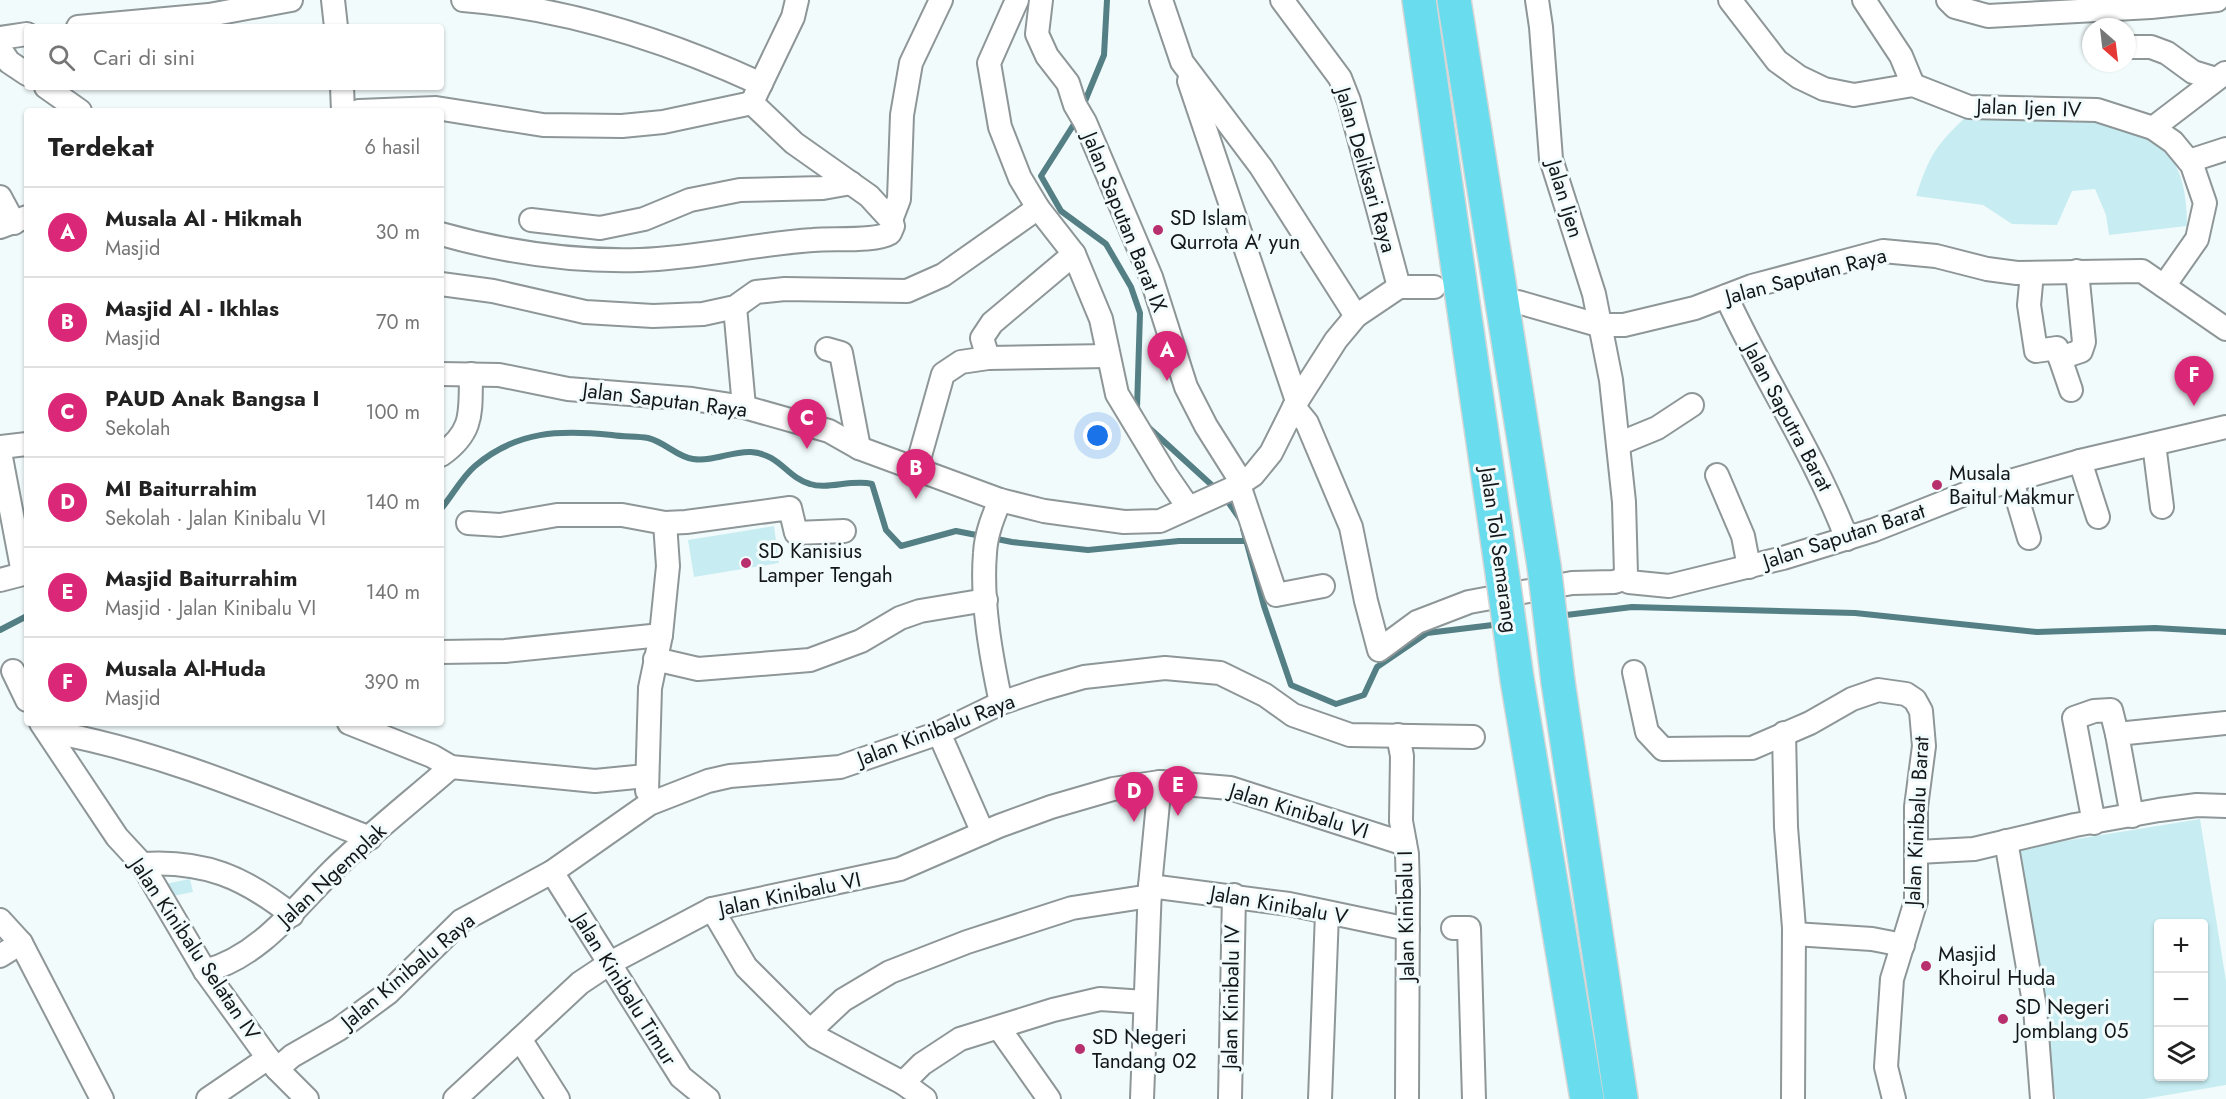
<!DOCTYPE html>
<html lang="id">
<head>
<meta charset="utf-8">
<style>
	:root { --surface:#fff; --page:#f6f6f6; --text:#222; --muted:#767676; --line:#e0e0e0; --accent:#db2777 }
	body { margin:0; font-family:Jost,sans-serif; background:var(--page); color:var(--text) }
	.controls { position:absolute; right:18px; bottom:18px; display:grid; overflow:hidden; border-radius:6px; box-shadow:0 2px 4px #0004 }
	.controls button { width:54px; height:54px; display:grid; place-items:center; padding:0; border:0; border-bottom:2px solid var(--line); background:var(--surface); color:var(--text); font:30px sans-serif }
	.compass { position:absolute; left:2082px; top:18px; width:54px; height:54px; border-radius:50%; background:var(--surface); box-shadow:0 2px 4px #0004; rotate:152deg }
	.you { position:absolute; left:1098px; top:436px; width:21px; height:21px; margin:-15px; border:4px solid #fff; border-radius:50%; background:#1a73e8; box-shadow:0 0 0 9px #1a73e833 }
	.badge { display:grid; place-items:center; width:39px; height:39px; border-radius:50%; background:var(--accent); color:#fff; font-size:20px; font-weight:700 }
	.pin { position:absolute; translate:-50% -50px; filter:drop-shadow(0 2px 3px #0008) }
	.pin::after { content:''; position:absolute; top:32px; width:21px; height:18px; background:inherit; clip-path:polygon(0 0,100% 0,50% 100%) }
	.list { margin:0; padding:0; list-style:none }
	h2 { display:flex; justify-content:space-between; align-items:center; height:78px; margin:0; padding:0 24px; font-size:26px }
	h2 small { font-size:20px; font-weight:400; color:var(--muted) }
	.list li { display:grid; grid-template-columns:39px 1fr auto; gap:18px; align-items:center; box-sizing:border-box; height:90px; padding:0 24px; border-top:2px solid var(--line) }
	.list b { display:block; font-size:22px; white-space:nowrap }
	.list p { margin:0; font-size:20px; white-space:nowrap; color:var(--muted) }
	.list em { font-size:20px; font-style:normal; color:var(--muted) }
	.icon { flex:none; width:33px; height:33px; fill:none; stroke:currentColor; stroke-width:2; stroke-linecap:round; stroke-linejoin:round }
	.map { position:relative; flex:none; width:2226px; height:1099px; overflow:hidden }
	.search { position:absolute; background:var(--surface); box-shadow:0 2px 4px #0004; left:24px; top:24px; width:420px; height:66px; display:flex; align-items:center; gap:15px; box-sizing:border-box; padding:0 21px; border-radius:6px; color:var(--muted); font-size:22px }
	.panel { position:absolute; background:var(--surface); box-shadow:0 2px 4px #0004; left:24px; top:108px; width:420px; height:618px; border-radius:6px }
	.map>svg:first-child { display:block }
	.green { fill:#c7edf2; fill-rule:evenodd }
	.lines { fill:none; stroke-linecap:round; stroke-linejoin:round }
	.stream { stroke:#547f84; stroke-width:6 }
	.street-casing { stroke:#8e9697; stroke-width:26 }
	.highway-casing { stroke:#d5d5d5; stroke-width:36 }
	.street { stroke:#fff; stroke-width:22 }
	.highway { stroke:#69dded; stroke-width:33 }
	.highway-bridge-casing { stroke:#d5d5d5; stroke-width:36; stroke-linecap:butt }
	.highway-bridge { stroke:#69dded; stroke-width:33 }
	.poi-dot { fill:#b72f6d; stroke:#f2fbfc; stroke-width:2 }
	.labels { text-anchor:middle; dominant-baseline:central; stroke-width:6; stroke-linejoin:round; paint-order:stroke }
	.street-label { font-size:21px; fill:#141718; stroke:#f2fbfc }
	.poi-label { font-size:21px; fill:#141718; stroke:#f2fbfc; text-anchor:start }
</style>
</head>
<body>
<div class="map">
<svg width="2226" height="1099" viewBox="0 0 2226 1099">
	<rect width="100%" height="100%" fill="#f2fbfc"/>
	<g class="green">
		<path d="M1968 115C2022 115 2121 114 2163 150 2184 167 2187 201 2187 226L2109 235 2106 215 2095 189 2072 191 2057 225 2012 224 1983 205 1916 196C1930 154 1936 145 1968 115Z"/>
		<polygon points="774,526 779,563 694,577 688,540"/>
		<path d="M2200 819 2226 981V1085L2144 1099H2056L2015 849ZM2158 924H2204V1076H2158Z"/>
		<polygon points="190,879 193,892 168,897 165,884"/>
	</g>
	<g class="lines">
		<g class="stream">
			<polyline points="1083,106 1104,55 1107,0"/>
			<polyline points="1076,121 1041,176 1061,211 1106,244 1131,287 1140,313 1137,408 1140,413"/>
			<polyline points="1146,425 1216,489"/>
			<polyline points="1224,496 1240,519"/>
			<path d="M441 509C452 496 462 477 475 466 518 430 560 430 612 435 624 437 637 436 648 438 665 442 677 457 693 459 714 462 731 451 751 452 780 454 786 477 810 484 827 490 852 479 872 484L886 530 901 546 956 531 1012 542 1088 550 1179 541H1245"/>
			<polyline points="1243,529 1264,606 1291,685 1336,704 1364,695 1377,667 1427,633 1501,624"/>
			<polyline points="1558,616 1632,607 1855,613 2037,632 2155,628 2226,632"/>
			<polyline points="0,630 27,616"/>
		</g>
		<defs>
			<g id="street">
				<polyline points="333,0 336,27"/>
				<path d="M463 0C566 8 668 41 761 84"/>
				<polyline points="1017,0 989,63 1000,127 1020,178 1038,208 1074,254 1101,319 1117,394 1166,475 1188,507"/>
				<polyline points="1041,0 1037,34 1047,56 1068,83 1075,105 1085,122 1151,277 1186,387 1206,426 1242,483"/>
				<polyline points="1161,0 1182,62 1261,167 1356,316"/>
				<polyline points="1282,0 1340,78 1349,101 1399,287"/>
				<polyline points="1537,0 1541,27 1551,159 1594,294 1611,380 1624,502 1626,574 1629,582 1669,586 1783,558 1874,530 1965,494 2080,461 2226,427"/>
				<polyline points="1730,0 1777,61 1799,77 1824,89 1854,95 1913,85 1969,107 2097,110 2153,128 2173,142 2192,165 2205,203 2197,239 2164,286"/>
				<polyline points="1864,0 1901,56 1913,85"/>
				<polyline points="1948,0 1955,7 1988,16 2151,7 2217,0"/>
				<polyline points="78,27 209,15 291,0"/>
				<polyline points="0,38 27,34"/>
				<polyline points="2127,47 2151,47 2167,53 2193,72 2216,79"/>
				<polyline points="0,49 9,62 27,74"/>
				<polyline points="1189,81 1297,401"/>
				<polyline points="46,87 80,111"/>
				<polyline points="342,87 343,111"/>
				<polyline points="755,96 793,17 797,0"/>
				<polyline points="359,111 436,108 543,125 622,126 663,122 752,103"/>
				<polyline points="2153,128 2225,73"/>
				<polyline points="2189,161 2226,149"/>
				<polyline points="0,197 14,223"/>
				<polyline points="531,220 600,228 644,219 690,200 740,190 823,188 851,183"/>
				<polyline points="891,220 899,199 902,115 911,63 941,0"/>
				<polyline points="0,227 27,217"/>
				<path d="M441 234C505 252 573 262 640 260 698 258 755 244 813 240 832 238 875 242 890 233L893 226 891 220 869 196 794 143 752 103"/>
				<polyline points="1074,254 992,323 982,338 988,358 1108,356"/>
				<polyline points="2032,273 2029,305 2036,351 2057,348 2060,358"/>
				<polyline points="441,284 493,291 585,312 653,316 703,314 735,307 756,292 785,289 907,291 943,275 1038,208"/>
				<polyline points="1399,287 1434,287"/>
				<path d="M1726 296C1764 379 1814 453 1847 539"/>
				<polyline points="1518,302 1598,325 1624,325 1695,308 1752,286 1883,251 1936,256 1987,269 2017,273 2142,271 2226,329"/>
				<polyline points="735,307 744,407"/>
				<polyline points="827,349 841,353 859,448"/>
				<polyline points="441,374 499,375 568,389 692,399 744,407 829,431 859,448 1000,500 1044,511 1124,522 1160,521 1233,488 1253,475 1271,453 1297,401 1336,340 1356,316 1399,287"/>
				<polyline points="2071,390 2060,358 2081,351 2084,342 2077,271"/>
				<polyline points="1294,407 1307,423 1351,527 1366,601 1379,650 1417,622 1469,602 1572,583 1614,582 1627,578"/>
				<polyline points="1618,444 1657,428 1692,405"/>
				<polyline points="2154,444 2162,507"/>
				<polyline points="0,447 27,444"/>
				<polyline points="0,452 23,573"/>
				<path d="M441 455C475 431 470 411 471 374"/>
				<polyline points="2080,461 2098,517"/>
				<polyline points="916,470 943,374 961,362 988,358"/>
				<polyline points="1717,475 1743,536 1749,567"/>
				<polyline points="2012,481 2029,538"/>
				<polyline points="1239,485 1276,595 1323,586"/>
				<path d="M1000 500C993 517 986 534 985 553 981 601 991 656 1001 703"/>
				<polyline points="468,523 500,525 557,515 622,515 665,523 686,522 790,508 796,533 844,531"/>
				<polyline points="0,580 27,573"/>
				<polyline points="441,652 505,651 661,635"/>
				<polyline points="655,659 698,669 810,660 861,641 900,618 920,611 986,600"/>
				<polyline points="13,671 27,700"/>
				<polyline points="1634,672 1647,732 1663,749 1752,748 1810,723 1852,699 1878,690 1906,694 1915,700 1921,711 1924,746 1916,807 1916,901 1892,979 1886,1067 1894,1099"/>
				<polyline points="41,723 117,837 142,864 205,971 268,1058"/>
				<polyline points="349,723 432,756 451,767 595,781 646,776"/>
				<path d="M47 731C160 751 263 796 370 838"/>
				<polyline points="939,733 983,833"/>
				<polyline points="1784,733 1786,827 1794,928 1793,1099"/>
				<polyline points="1398,735 1402,756 1401,821 1407,854 1408,890 1407,1099"/>
				<polyline points="647,791 650,688 661,635 668,566 665,523"/>
				<polyline points="2132,816 2117,734 2226,723"/>
				<polyline points="2094,823 2074,718 2094,711 2111,710 2117,734"/>
				<polyline points="2006,841 2035,1008 2042,1099"/>
				<polyline points="1918,852 1974,849 2075,825 2159,810 2197,805 2226,806"/>
				<path d="M142 864C204 860 244 877 292 915"/>
				<polyline points="552,872 681,1077 708,1099"/>
				<polyline points="1150,886 1289,904 1408,929"/>
				<polyline points="712,909 746,967 816,1037 903,1083 925,1099"/>
				<polyline points="0,920 21,943 102,1099"/>
				<polyline points="1453,928 1469,928 1474,1099"/>
				<polyline points="1794,934 1872,939 1903,945"/>
				<polyline points="0,956 21,943"/>
				<path d="M205 971C259 957 295 908 333 870 370 834 412 801 451 767"/>
				<polyline points="999,1028 1049,1099"/>
				<polyline points="810,1031 843,1000 890,972 967,942 1072,908 1150,896"/>
				<polyline points="520,1039 580,983 610,963 712,909 900,869 999,826 1051,807 1113,789 1160,782 1230,788 1405,844"/>
				<polyline points="277,1069 307,1099"/>
				<polyline points="903,1083 922,1064 960,1039 1053,1010 1100,999 1145,1002"/>
				<polyline points="208,1099 268,1058 277,1069 292,1056 339,1029 388,993 461,921 552,872 649,804 708,781 730,776 840,767 939,733 1001,703 1042,689 1084,677 1165,668 1220,673 1265,695 1293,715 1350,735 1473,737"/>
				<polyline points="455,1099 520,1039 558,1099"/>
				<polyline points="1142,1099 1150,886 1160,782"/>
				<polyline points="1230,1099 1234,895"/>
				<polyline points="1320,1099 1327,913"/>
			</g>
			<g id="highway">
				<polyline points="1419,0 1503,579"/>
				<polyline points="1454,0 1544,566"/>
				<polyline points="1517,679 1587,1099"/>
				<polyline points="1558,682 1621,1099"/>
			</g>
		</defs>
		<use href="#street" class="street-casing"/>
		<use href="#highway" class="highway-casing"/>
		<use href="#street" class="street"/>
		<use href="#highway" class="highway"/>
		<defs>
			<g id="highway-bridge">
				<polyline points="1544,566 1558,682"/>
				<polyline points="1503,579 1517,679"/>
			</g>
		</defs>
		<use href="#highway-bridge" class="highway-bridge-casing"/>
		<use href="#highway-bridge" class="highway-bridge"/>
	</g>
	<g class="poi-dot">
		<circle cx="1158" cy="230" r="6"/>
		<circle cx="1937" cy="485" r="6"/>
		<circle cx="746" cy="563" r="6"/>
		<circle cx="1926" cy="966" r="6"/>
		<circle cx="2003" cy="1019" r="6"/>
		<circle cx="1080" cy="1049" r="6"/>
	</g>
	<g class="labels">
		<g class="street-label">
			<text transform="translate(2029 108) rotate(2)">Jalan Ijen IV</text>
			<text transform="translate(1366 170) rotate(74)">Jalan Deliksari Raya</text>
			<text transform="translate(1565 199) rotate(73)">Jalan Ijen</text>
			<text transform="translate(1125 222) rotate(68)">Jalan Saputan Barat IX</text>
			<text transform="translate(1806 276) rotate(-15)">Jalan Saputan Raya</text>
			<text transform="translate(665 400) rotate(7)">Jalan Saputan Raya</text>
			<text transform="translate(1788 417) rotate(62)">Jalan Saputra Barat</text>
			<text transform="translate(1844 536) rotate(-18)">Jalan Saputan Barat</text>
			<text transform="translate(1499 550) rotate(82)">Jalan Tol Semarang</text>
			<text transform="translate(936 730) rotate(-21)">Jalan Kinibalu Raya</text>
			<text transform="translate(1299 811) rotate(17)">Jalan Kinibalu VI</text>
			<text transform="translate(1917 821) rotate(-87)">Jalan Kinibalu Barat</text>
			<text transform="translate(332 875) rotate(-43)">Jalan Ngemplak</text>
			<text transform="translate(790 894) rotate(-12)">Jalan Kinibalu VI</text>
			<text transform="translate(1279 905) rotate(10)">Jalan Kinibalu V</text>
			<text transform="translate(1406 916) rotate(-91)">Jalan Kinibalu I</text>
			<text transform="translate(195 949) rotate(56)">Jalan Kinibalu Selatan IV</text>
			<text transform="translate(408 971) rotate(-40)">Jalan Kinibalu Raya</text>
			<text transform="translate(625 989) rotate(58)">Jalan Kinibalu Timur</text>
			<text transform="translate(1231 997) rotate(-89)">Jalan Kinibalu IV</text>
		</g>
		<g class="poi-label">
			<text x="1170" y="218">SD Islam<tspan x="1170" dy="24">Qurrota A' yun</tspan></text>
			<text x="1949" y="473">Musala<tspan x="1949" dy="24">Baitul Makmur</tspan></text>
			<text x="758" y="551">SD Kanisius<tspan x="758" dy="24">Lamper Tengah</tspan></text>
			<text x="1938" y="954">Masjid<tspan x="1938" dy="24">Khoirul Huda</tspan></text>
			<text x="2015" y="1007">SD Negeri<tspan x="2015" dy="24">Jomblang 05</tspan></text>
			<text x="1092" y="1037">SD Negeri<tspan x="1092" dy="24">Tandang 02</tspan></text>
		</g>
	</g>
</svg>
<div class="controls">
<button>+</button>
<button>−</button>
<button><svg class="icon" aria-label="layers" viewBox="0 0 24 24"><path d="M12 4l9 5-9 5-9-5zM3 14l9 5 9-5"/></svg></button>
</div>
<svg class="compass" viewBox="-18 -18 36 36"><path d="M0-13l5 13h-10z" fill="#e53935"/><path d="M0 13l5-13h-10z" fill="#767676"/></svg>
<div class="you"></div>
<div class="pin badge" style="left:1167px;top:381px">A</div>
<div class="pin badge" style="left:916px;top:499px">B</div>
<div class="pin badge" style="left:807px;top:449px">C</div>
<div class="pin badge" style="left:1134px;top:822px">D</div>
<div class="pin badge" style="left:1178px;top:816px">E</div>
<div class="pin badge" style="left:2194px;top:406px">F</div>
<div class="search"><svg class="icon" aria-label="search" viewBox="0 0 24 24"><circle cx="10" cy="10" r="6"/><path d="M15 15l6 6"/></svg>Cari di sini</div>
<section class="panel">
<h2>Terdekat<small>6 hasil</small></h2>
<ul class="list">
<li><span class="badge">A</span><div><b>Musala Al - Hikmah</b><p>Masjid</p></div><em>30 m</em></li>
<li><span class="badge">B</span><div><b>Masjid Al - Ikhlas</b><p>Masjid</p></div><em>70 m</em></li>
<li><span class="badge">C</span><div><b>PAUD Anak Bangsa I</b><p>Sekolah</p></div><em>100 m</em></li>
<li><span class="badge">D</span><div><b>MI Baiturrahim</b><p>Sekolah · Jalan Kinibalu VI</p></div><em>140 m</em></li>
<li><span class="badge">E</span><div><b>Masjid Baiturrahim</b><p>Masjid · Jalan Kinibalu VI</p></div><em>140 m</em></li>
<li><span class="badge">F</span><div><b>Musala Al-Huda</b><p>Masjid</p></div><em>390 m</em></li>
</ul>
</section>
</div>
</body>
</html>
